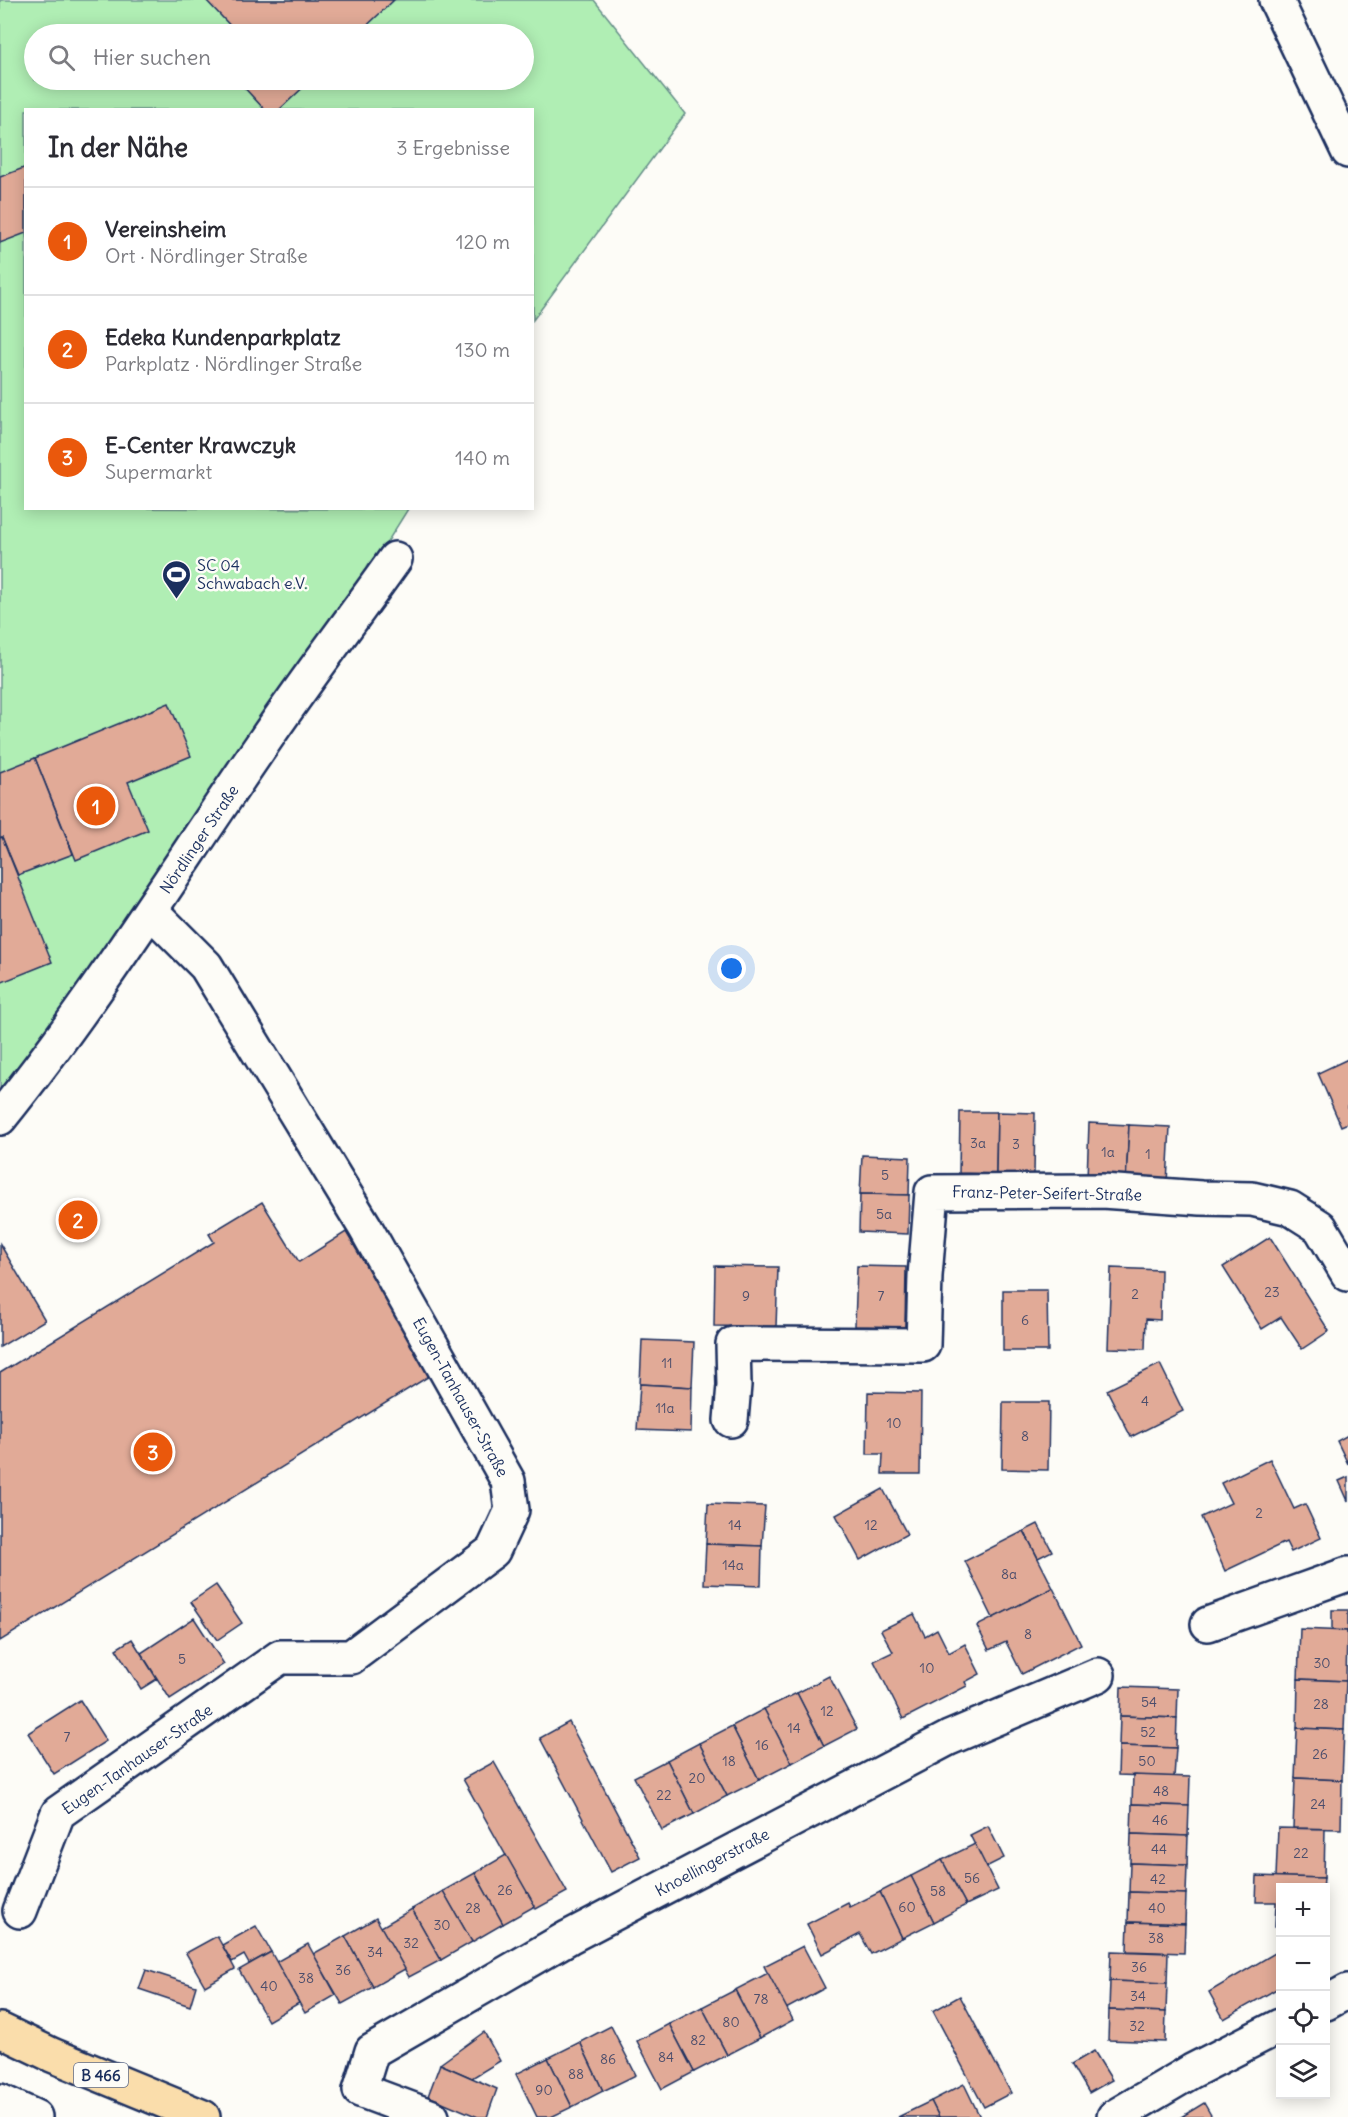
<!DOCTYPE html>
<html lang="de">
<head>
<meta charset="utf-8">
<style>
	:root { --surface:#fff; --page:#f7f7f7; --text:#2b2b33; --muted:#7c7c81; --line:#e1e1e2; --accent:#ea580c }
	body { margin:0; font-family:Delius,sans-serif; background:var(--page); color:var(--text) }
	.controls { position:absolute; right:18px; bottom:18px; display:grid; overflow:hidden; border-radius:0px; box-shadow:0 3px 15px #0003 }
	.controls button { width:54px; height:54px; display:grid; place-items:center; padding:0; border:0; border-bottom:2px solid var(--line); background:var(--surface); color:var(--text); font:30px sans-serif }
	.you { position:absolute; left:732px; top:969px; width:21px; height:21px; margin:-15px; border:4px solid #fff; border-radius:50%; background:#1a73e8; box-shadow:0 0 0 9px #1a73e833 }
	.badge { display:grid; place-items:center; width:39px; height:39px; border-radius:50%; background:var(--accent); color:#fff; font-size:20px; font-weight:700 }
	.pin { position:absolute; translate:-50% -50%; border:3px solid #fff; box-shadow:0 2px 6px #0006 }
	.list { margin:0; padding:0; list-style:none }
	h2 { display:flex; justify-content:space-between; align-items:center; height:78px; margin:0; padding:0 24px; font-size:26px }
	h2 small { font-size:20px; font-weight:400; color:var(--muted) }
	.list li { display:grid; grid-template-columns:39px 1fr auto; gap:18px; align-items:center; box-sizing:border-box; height:108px; padding:0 24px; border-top:2px solid var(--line) }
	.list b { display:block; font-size:22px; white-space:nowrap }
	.list p { margin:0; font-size:20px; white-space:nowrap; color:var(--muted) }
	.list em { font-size:20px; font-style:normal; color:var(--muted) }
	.icon { flex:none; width:33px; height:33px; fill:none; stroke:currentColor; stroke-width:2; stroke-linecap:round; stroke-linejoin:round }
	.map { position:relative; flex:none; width:1348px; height:2117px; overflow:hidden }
	.search { position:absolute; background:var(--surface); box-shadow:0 3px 15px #0003; left:24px; top:24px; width:510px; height:66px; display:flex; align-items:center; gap:15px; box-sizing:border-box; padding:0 21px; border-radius:33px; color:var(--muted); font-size:22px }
	.panel { position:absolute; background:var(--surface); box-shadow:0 3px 15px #0003; left:24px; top:108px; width:510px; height:402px; border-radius:0px }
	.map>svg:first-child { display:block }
	.green { fill:#b0eeb4; stroke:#668e89; stroke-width:1.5; fill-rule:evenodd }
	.building { fill:#e1aa97; stroke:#1b2f5e; stroke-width:1.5 }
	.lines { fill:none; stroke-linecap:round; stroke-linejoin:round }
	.minor-casing { stroke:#1b2f5e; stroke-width:38 }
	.major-casing { stroke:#1b2f5e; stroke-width:38 }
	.minor { stroke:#fdfcf7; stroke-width:33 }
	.major { stroke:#faddab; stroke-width:33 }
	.labels { text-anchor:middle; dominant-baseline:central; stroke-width:5; stroke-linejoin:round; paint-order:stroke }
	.number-label { font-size:14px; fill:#4c4e6c }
	.shield { fill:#fdfcf7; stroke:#5f6c8c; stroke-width:1.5 }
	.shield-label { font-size:15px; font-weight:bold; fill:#1b2f5e }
	.poi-label { font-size:16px; fill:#1b2f5e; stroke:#fdfcf7; text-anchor:start }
	.street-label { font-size:16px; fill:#1b2f5e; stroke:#fdfcf7 }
</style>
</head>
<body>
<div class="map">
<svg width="1348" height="2117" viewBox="0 0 1348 2117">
	<rect width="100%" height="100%" fill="#fdfcf7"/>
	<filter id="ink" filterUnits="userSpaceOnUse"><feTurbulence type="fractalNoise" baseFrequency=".0167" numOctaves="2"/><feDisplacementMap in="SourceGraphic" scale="12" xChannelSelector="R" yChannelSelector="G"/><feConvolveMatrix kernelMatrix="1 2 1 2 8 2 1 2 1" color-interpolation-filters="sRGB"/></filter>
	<g filter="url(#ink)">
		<path class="green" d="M0 0H594L685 114 533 320 532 110H26V508L408 509 295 689 0 1098ZM34 34H524V80H34Z"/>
		<g class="building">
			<polygon points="206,0 394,0 358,34 238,34"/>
			<polygon points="242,80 311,80 279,110 265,110 239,82"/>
			<polygon points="26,167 26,233 0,243 0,177"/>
			<polygon points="169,703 191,756 128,782 148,830 76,860 35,758"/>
			<polygon points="35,758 73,854 18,875 2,837 0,838 0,772"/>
			<polygon points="2,837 52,962 0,983 0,838"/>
			<polygon points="1348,1059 1348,1123 1341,1126 1318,1073"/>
			<polygon points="960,1112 997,1112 996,1174 959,1173"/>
			<polygon points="997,1112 1035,1113 1034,1175 996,1174"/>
			<polygon points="1089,1123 1129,1125 1126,1182 1087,1179"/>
			<polygon points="1129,1125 1170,1127 1167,1183 1126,1182"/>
			<polygon points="862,1155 910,1157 909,1195 860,1194"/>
			<polygon points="860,1194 909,1195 908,1234 859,1232"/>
			<polygon points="262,1202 299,1262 346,1232 431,1375 0,1641 0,1373 214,1242 209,1234"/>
			<polygon points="1270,1237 1329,1331 1302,1349 1281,1317 1262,1329 1223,1267"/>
			<polygon points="0,1244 45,1320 0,1347"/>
			<polygon points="715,1266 778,1267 776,1327 714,1326"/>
			<polygon points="857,1266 906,1267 905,1327 855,1326"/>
			<polygon points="1111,1268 1161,1270 1160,1320 1146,1319 1145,1349 1108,1348"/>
			<polygon points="1003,1290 1047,1290 1048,1351 1003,1351"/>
			<polygon points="642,1340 694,1342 692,1387 640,1384"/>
			<polygon points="1160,1364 1183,1411 1131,1437 1107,1390"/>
			<polygon points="640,1384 692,1387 691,1432 637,1430"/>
			<polygon points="868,1392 921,1393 920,1474 882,1474 883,1454 867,1454"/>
			<polygon points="1003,1402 1049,1402 1048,1470 1002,1469"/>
			<polygon points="1348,1435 1348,1464 1337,1441"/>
			<polygon points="1270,1459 1294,1509 1305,1504 1321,1538 1291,1552 1286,1542 1225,1571 1201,1517 1231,1503 1221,1483"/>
			<polygon points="1348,1477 1348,1501 1339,1481"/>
			<polygon points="883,1489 907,1534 860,1560 836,1515"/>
			<polygon points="708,1504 765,1506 762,1546 706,1544"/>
			<polygon points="1038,1524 1052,1551 1038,1558 1024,1531"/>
			<polygon points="1024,1531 1053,1588 993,1618 965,1561"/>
			<polygon points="706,1544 762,1546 761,1586 704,1584"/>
			<polygon points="216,1585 242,1623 217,1640 191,1602"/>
			<polygon points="1053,1588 1081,1644 1022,1674 1006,1642 989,1650 977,1626"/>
			<polygon points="1332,1610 1348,1610 1348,1648 1347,1631 1332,1630"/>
			<polygon points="914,1614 925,1636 937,1629 949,1653 965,1644 980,1674 965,1682 967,1686 903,1719 874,1661 893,1652 881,1630"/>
			<polygon points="194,1618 224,1664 170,1699 141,1653"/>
			<polygon points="1300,1629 1347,1631 1346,1681 1298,1679"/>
			<polygon points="132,1639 157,1679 141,1689 116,1649"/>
			<polygon points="829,1676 857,1729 824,1746 797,1693"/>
			<polygon points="1298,1679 1346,1681 1344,1730 1297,1728"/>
			<polygon points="1121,1687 1178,1689 1177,1718 1120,1716"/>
			<polygon points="797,1693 824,1746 792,1763 764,1709"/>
			<polygon points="80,1700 106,1741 54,1774 28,1733"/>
			<polygon points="764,1709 792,1763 759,1780 732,1726"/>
			<polygon points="1120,1716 1177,1718 1176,1748 1119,1746"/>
			<polygon points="569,1722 640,1857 611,1872 540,1738"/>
			<polygon points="732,1726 759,1780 727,1796 699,1743"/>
			<polygon points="1297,1728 1344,1730 1342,1780 1295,1778"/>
			<polygon points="699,1743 727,1796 694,1814 667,1760"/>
			<polygon points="1119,1746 1176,1748 1174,1777 1118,1775"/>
			<polygon points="667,1760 694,1814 662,1830 634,1777"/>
			<polygon points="494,1762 567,1892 536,1909 463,1779"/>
			<polygon points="1133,1775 1190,1777 1189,1806 1132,1804"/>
			<polygon points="1295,1778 1342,1780 1341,1829 1293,1828"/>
			<polygon points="1132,1804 1189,1806 1188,1836 1131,1834"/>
			<polygon points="988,1826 1004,1858 986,1867 970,1835"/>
			<polygon points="1278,1828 1325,1829 1324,1878 1276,1877"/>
			<polygon points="1131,1834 1188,1836 1187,1865 1130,1863"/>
			<polygon points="975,1844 998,1890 966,1905 942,1860"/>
			<polygon points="506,1855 535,1906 503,1924 475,1873"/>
			<polygon points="942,1860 966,1905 934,1922 911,1876"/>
			<polygon points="1130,1863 1187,1865 1186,1894 1129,1892"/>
			<polygon points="475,1873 503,1924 472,1942 443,1891"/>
			<polygon points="911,1876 934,1922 902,1938 880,1892"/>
			<polygon points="1257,1876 1324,1878 1323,1888 1280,1888 1280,1927 1275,1927 1276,1902 1256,1902"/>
			<polygon points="443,1891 472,1942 441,1960 412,1909"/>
			<polygon points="880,1892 902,1938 871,1954 860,1934 822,1954 807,1924 848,1903 850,1907"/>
			<polygon points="1129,1892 1186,1894 1185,1924 1128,1922"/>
			<polygon points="412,1909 441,1960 409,1977 381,1927"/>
			<polygon points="376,1918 405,1969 373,1987 345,1936"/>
			<polygon points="1128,1922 1185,1924 1184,1953 1127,1951"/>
			<polygon points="256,1926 271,1952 249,1964 244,1955 232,1962 222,1945"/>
			<polygon points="217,1936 235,1969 205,1986 186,1953"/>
			<polygon points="345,1936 373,1987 342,2004 313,1954"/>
			<polygon points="308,1944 336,1995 305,2013 276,1962"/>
			<polygon points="803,1946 825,1988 786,2009 764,1966"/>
			<polygon points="1280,1950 1280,1987 1224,2019 1209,1992"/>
			<polygon points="1111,1951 1168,1953 1167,1983 1110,1981"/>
			<polygon points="271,1952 299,2003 268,2021 239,1970"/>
			<polygon points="146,1970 196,1986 190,2006 139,1989"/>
			<polygon points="768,1973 793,2020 760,2038 735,1990"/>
			<polygon points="1110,1981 1167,1983 1166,2012 1109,2010"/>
			<polygon points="735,1990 760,2038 727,2055 702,2007"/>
			<polygon points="960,1996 1011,2093 984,2107 933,2011"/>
			<polygon points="702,2007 727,2055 694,2072 669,2024"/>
			<polygon points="1109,2010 1166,2012 1165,2042 1108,2040"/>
			<polygon points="669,2024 694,2072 662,2089 637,2041"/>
			<polygon points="611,2026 636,2075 603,2091 580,2042"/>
			<polygon points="484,2032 500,2061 472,2078 440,2064"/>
			<polygon points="580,2042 603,2091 572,2107 548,2058"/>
			<polygon points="1094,2051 1112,2080 1089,2093 1072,2064"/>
			<polygon points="548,2058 572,2107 551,2117 537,2117 516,2074"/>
			<polygon points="440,2064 497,2089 487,2117 478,2117 428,2096"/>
			<polygon points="964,2084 980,2117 939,2117 931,2101"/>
			<polygon points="931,2101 939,2117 898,2117"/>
			<polygon points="1204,2103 1212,2117 1181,2117"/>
		</g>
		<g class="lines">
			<defs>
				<g id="minor">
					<polyline points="1276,0 1348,151"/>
					<path d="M0 1118C96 999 176 869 263 743 305 681 351 621 395 559"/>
					<polyline points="731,1420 734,1385 733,1344 923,1345 925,1276 932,1192 1102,1191 1201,1198 1252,1199 1290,1208 1320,1227 1348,1274"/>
					<polyline points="1208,1624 1348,1574"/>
					<polyline points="20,1911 58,1813 280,1657 351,1657 493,1551 512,1510 508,1481 365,1227 206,966 151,911"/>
					<polyline points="1326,2003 1348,1991"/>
					<polyline points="0,2101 35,2117"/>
					<polyline points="432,2117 360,2090 372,2051 569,1937 949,1738 1098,1675"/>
					<polyline points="1114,2117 1192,2071 1280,2026"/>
				</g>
				<polyline id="major" points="0,2030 52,2055 203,2117"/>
			</defs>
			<use href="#minor" class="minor-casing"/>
			<use href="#major" class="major-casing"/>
			<use href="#minor" class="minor"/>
			<use href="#major" class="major"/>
		</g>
	</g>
	<defs>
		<symbol id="stadium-pin" viewBox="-11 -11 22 30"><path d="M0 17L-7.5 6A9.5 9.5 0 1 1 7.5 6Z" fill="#1b2f5e" stroke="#fdfcf7"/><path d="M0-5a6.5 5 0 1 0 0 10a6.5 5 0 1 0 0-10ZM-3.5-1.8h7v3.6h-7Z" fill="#fff"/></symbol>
	</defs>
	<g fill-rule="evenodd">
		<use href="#stadium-pin" x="160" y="558" width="33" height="45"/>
	</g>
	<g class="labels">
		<g class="number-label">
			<text x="978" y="1143">3a</text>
			<text x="1016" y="1144">3</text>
			<text x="1108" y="1152">1a</text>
			<text x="1148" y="1154">1</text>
			<text x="885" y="1175">5</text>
			<text x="884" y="1214">5a</text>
			<text x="1272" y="1292">23</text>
			<text x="1135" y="1294">2</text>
			<text x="746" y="1296">9</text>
			<text x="881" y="1296">7</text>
			<text x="1025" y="1320">6</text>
			<text x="667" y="1363">11</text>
			<text x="1145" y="1401">4</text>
			<text x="665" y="1408">11a</text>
			<text x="894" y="1423">10</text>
			<text x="1025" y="1436">8</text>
			<text x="1259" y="1513">2</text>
			<text x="735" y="1525">14</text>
			<text x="871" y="1525">12</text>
			<text x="733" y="1565">14a</text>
			<text x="1009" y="1574">8a</text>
			<text x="1028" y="1634">8</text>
			<text x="182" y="1659">5</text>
			<text x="1322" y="1663">30</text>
			<text x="927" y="1668">10</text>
			<text x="1149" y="1702">54</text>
			<text x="1321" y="1704">28</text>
			<text x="827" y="1711">12</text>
			<text x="794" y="1728">14</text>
			<text x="1148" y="1732">52</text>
			<text x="67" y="1737">7</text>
			<text x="762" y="1745">16</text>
			<text x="1320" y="1754">26</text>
			<text x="729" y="1761">18</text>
			<text x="1147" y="1761">50</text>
			<text x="697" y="1778">20</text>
			<text x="1161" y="1791">48</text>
			<text x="664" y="1795">22</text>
			<text x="1318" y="1804">24</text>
			<text x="1160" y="1820">46</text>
			<text x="1159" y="1849">44</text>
			<text x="1301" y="1853">22</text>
			<text x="972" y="1878">56</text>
			<text x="1158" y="1879">42</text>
			<text x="505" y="1890">26</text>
			<text x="938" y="1891">58</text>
			<text x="907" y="1907">60</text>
			<text x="473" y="1908">28</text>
			<text x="1157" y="1908">40</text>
			<text x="442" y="1925">30</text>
			<text x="1156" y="1938">38</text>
			<text x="411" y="1943">32</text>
			<text x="375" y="1952">34</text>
			<text x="1139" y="1967">36</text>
			<text x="343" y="1970">36</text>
			<text x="306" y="1978">38</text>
			<text x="269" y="1986">40</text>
			<text x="1138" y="1996">34</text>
			<text x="761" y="1999">78</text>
			<text x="731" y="2022">80</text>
			<text x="1137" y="2026">32</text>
			<text x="698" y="2040">82</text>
			<text x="666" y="2057">84</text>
			<text x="608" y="2059">86</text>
			<text x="576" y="2074">88</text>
			<text x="544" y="2090">90</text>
		</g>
		<rect class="shield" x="74" y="2063" width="54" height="24" rx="4.5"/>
		<g class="shield-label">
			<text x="101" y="2075">B 466</text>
		</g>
		<g class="poi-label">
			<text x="197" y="565">SC 04<tspan x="197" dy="18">Schwabach e.V.</tspan></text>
		</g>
		<g class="street-label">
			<text transform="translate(199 839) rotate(-56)">Nördlinger Straße</text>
			<text transform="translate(1047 1193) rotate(1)">Franz-Peter-Seifert-Straße</text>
			<text transform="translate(461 1397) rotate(61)">Eugen-Tanhauser-Straße</text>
			<text transform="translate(137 1759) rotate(-35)">Eugen-Tanhauser-Straße</text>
			<text transform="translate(712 1862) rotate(-28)">Knoellingerstraße</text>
		</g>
	</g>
</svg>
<div class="controls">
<button>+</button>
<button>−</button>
<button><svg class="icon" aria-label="locate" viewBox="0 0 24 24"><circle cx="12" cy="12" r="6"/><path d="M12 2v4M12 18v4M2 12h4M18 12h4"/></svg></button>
<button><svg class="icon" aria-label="layers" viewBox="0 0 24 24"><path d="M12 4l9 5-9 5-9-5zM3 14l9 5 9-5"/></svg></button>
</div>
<div class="you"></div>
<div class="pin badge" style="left:96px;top:806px">1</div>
<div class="pin badge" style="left:78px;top:1220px">2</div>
<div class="pin badge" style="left:153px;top:1452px">3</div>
<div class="search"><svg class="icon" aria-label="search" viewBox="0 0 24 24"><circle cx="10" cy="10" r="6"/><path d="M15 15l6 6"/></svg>Hier suchen</div>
<section class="panel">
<h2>In der Nähe<small>3 Ergebnisse</small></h2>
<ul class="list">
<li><span class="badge">1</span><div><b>Vereinsheim</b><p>Ort · Nördlinger Straße</p></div><em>120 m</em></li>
<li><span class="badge">2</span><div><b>Edeka Kundenparkplatz</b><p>Parkplatz · Nördlinger Straße</p></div><em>130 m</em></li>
<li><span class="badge">3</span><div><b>E-Center Krawczyk</b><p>Supermarkt</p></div><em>140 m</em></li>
</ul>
</section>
</div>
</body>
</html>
